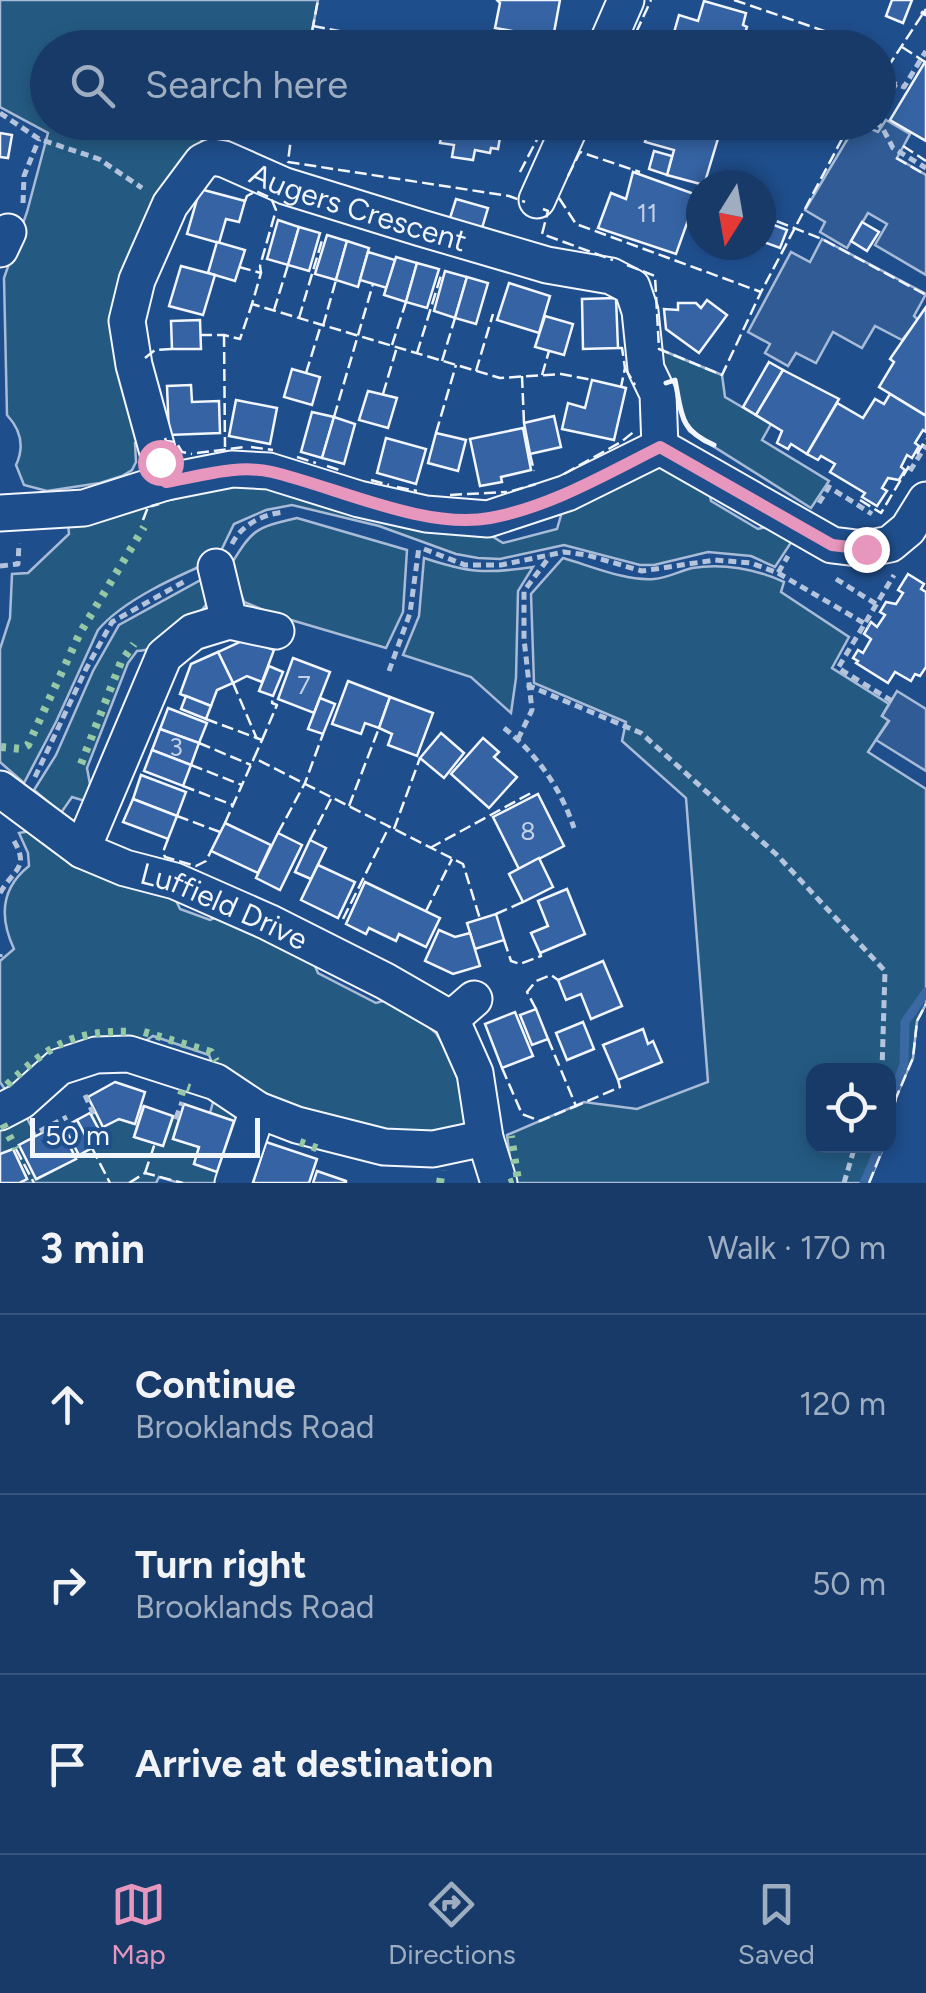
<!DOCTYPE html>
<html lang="en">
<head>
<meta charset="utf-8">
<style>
	:root { --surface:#173a69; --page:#244571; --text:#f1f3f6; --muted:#9eadc0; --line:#36547d; --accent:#e797bd }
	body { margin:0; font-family:Figtree,sans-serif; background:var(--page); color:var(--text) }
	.controls { position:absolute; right:30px; bottom:30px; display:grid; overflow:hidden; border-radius:20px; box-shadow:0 5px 15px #0003 }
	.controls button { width:90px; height:90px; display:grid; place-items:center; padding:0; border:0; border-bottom:2px solid var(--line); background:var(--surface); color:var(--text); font:50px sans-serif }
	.compass { position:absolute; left:686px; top:170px; width:90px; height:90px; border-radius:50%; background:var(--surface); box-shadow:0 5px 15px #0003; rotate:191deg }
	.scale { position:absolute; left:30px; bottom:25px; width:230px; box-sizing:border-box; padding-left:10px; border:5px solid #f2f6ff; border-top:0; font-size:28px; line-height:35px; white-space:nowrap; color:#f2f6ff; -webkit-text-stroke:8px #1f4e8c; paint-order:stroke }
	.stop { position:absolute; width:30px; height:30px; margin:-22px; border:8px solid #e797bd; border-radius:50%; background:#fff }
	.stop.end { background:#e797bd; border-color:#fff; box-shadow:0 2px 10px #0008 }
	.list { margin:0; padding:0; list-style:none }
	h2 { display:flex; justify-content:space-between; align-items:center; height:130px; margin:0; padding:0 40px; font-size:42px }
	h2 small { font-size:32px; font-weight:400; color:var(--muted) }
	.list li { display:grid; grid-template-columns:65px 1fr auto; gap:30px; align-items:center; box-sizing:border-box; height:180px; padding:0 40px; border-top:2px solid var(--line) }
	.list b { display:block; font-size:38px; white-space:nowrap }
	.list p { margin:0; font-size:32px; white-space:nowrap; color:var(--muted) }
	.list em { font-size:32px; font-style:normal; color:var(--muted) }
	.icon { flex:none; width:55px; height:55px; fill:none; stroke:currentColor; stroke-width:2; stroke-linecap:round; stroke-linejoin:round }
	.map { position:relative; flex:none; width:926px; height:1183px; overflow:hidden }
	.search { position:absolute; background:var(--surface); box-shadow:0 5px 15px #0003; left:30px; right:30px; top:30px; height:110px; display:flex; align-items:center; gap:25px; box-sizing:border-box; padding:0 35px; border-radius:55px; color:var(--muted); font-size:38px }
	.sheet { height:670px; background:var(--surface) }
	nav { display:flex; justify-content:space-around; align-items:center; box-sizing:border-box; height:140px; border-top:2px solid var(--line); background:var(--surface); font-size:28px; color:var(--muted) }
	nav a { display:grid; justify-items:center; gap:5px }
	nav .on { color:var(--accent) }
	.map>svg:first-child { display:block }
	.green { fill:#245a82; stroke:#a8bbd7; stroke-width:2.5 }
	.parking { fill:#305b95; stroke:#a8bbd7; stroke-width:2.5 }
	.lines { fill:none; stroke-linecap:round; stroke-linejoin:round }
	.stream { stroke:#3b69a3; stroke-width:9 }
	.building { fill:#3563a3; stroke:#f2f6ff; stroke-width:2.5 }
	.minor-casing { stroke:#f2f6ff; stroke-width:39 }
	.path { stroke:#b3c4dc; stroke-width:5; stroke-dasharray:8 5; stroke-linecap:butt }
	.minor { stroke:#1f4e8c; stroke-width:35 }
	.hedge { stroke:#97c8a6; stroke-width:8; stroke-dasharray:5 8; stroke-linecap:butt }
	.fence { stroke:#f2f6ff; stroke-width:2.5; stroke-dasharray:12 5; stroke-linecap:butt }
	.wall { stroke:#f2f6ff; stroke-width:5 }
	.route { stroke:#e797bd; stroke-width:12 }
	.labels { text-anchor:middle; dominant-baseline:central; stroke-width:8; stroke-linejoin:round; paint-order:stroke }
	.number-label { font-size:25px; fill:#c3d1e8 }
	.street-label { font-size:30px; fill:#f2f6ff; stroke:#1f4e8c }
</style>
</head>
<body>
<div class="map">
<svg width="926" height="1183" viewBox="0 0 926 1183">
	<rect width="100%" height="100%" fill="#1f4e8c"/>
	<g class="green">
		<path d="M0 0H318L309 47 48 48V122L286 123 280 137 208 130 127 266 143 441 135 443 136 462 132 470 122 476 100 483 47 491 24 485 16 465C25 446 20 429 7 415L4 278 27 212 48 133 0 107Z"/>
		<polygon points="659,349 722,375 725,397 771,424 762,440 829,481 811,508 689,431 683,421 675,381 666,383"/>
		<path d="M648 464 680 468 708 484 711 501 758 529 773 525 794 538 775 567 751 556 708 552 654 565H640L564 545 500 559 478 558 456 554 379 526 292 505 266 510 234 524 217 559C180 575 124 599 98 630L56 722 24 783 0 762V649L10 618 12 574 28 573 69 534 68 523 240 484H267L485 532 503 543 557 529 562 512Z"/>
		<path d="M297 518 407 550 403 612 386 648 281 617 244 602 230 566C253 529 254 528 297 518Z"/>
		<path d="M424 558C469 573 486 574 533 567L518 591 516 678 511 713 471 677 403 655 419 616Z"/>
		<path d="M563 558C591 566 625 581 654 579 667 578 680 571 692 568 723 563 756 569 784 582L781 592 849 637 832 668 889 704 882 716 889 720 868 752 926 789V1004L917 1021 913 1058 896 1097 889 1135 888 1070H814V1146H884L869 1183H503L512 1175 507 1135 584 1102 637 1109 708 1082 686 798 622 741 626 722 534 683 531 594Z"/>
		<path d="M208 576 212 596C198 619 166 650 137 651L128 663 87 768 90 784 85 801 72 797 61 813 34 790 56 755 93 671 119 625Z"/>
		<path d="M30 831C73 869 120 877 173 894L180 909 210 920 224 914 312 959 318 973 376 1003 390 999 400 1003 436 1033 461 1073 465 1123 458 1130 403 1140 288 1109 215 1070 209 1055 153 1036 141 1044 9 1095 0 1082V961L14 949C0 919 0 889 29 866L28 853 19 833Z"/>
		<polygon points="215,1095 233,1108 237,1123 220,1183 179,1183 159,1177 156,1183 19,1183 27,1179 13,1149 0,1154 0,1124 24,1112 36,1136 19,1145 37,1179 76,1159 62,1130 65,1128 104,1141 91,1114 96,1112 103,1126 119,1119 134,1124 141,1106 143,1107 134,1137 163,1146 173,1117 179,1119 173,1139 199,1147 194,1164 217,1172 234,1121 210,1113"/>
	</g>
	<g class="parking">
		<polygon points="886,120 910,134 897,158 926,175 926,275 875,245 887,224 868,213 847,248 820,232 825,222 805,210 857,123 878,132"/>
		<polygon points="822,239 926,294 914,316 918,320 902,340 875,326 862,348 833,332 816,363 796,353 788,366 765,353 770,344 748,332 791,252 810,262"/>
		<polygon points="897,691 926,709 926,771 876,740 889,721 882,716"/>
	</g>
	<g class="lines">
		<g class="stream">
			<polyline points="888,1121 892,1098 904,1064 905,1022 926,992"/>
			<polyline points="864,1183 880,1146"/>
		</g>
	</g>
	<g class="building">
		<polygon points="497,0 560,0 553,38 495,28 500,3"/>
		<polygon points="892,0 912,0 903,23 886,16"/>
		<polygon points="704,1 746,13 743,25 747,27 740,48 686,48 671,43 679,15 698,21"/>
		<polygon points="925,62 926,63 926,141 890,120"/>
		<polygon points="444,122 496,122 502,126 498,149 491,148 490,153 475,150 473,160 452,157 454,145 440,143"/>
		<polygon points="651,122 723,122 704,185 667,175 674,150 645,142"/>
		<polygon points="0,133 12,135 8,158 0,157"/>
		<polygon points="654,151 672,156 667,175 649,169"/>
		<polygon points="633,172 697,195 676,254 598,228 611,193 626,199"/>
		<polygon points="200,189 245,201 239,222 226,219 219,243 187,234"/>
		<polygon points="456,199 488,208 482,228 450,218"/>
		<polygon points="278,220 299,227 288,265 267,259"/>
		<polygon points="761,220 787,230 780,248 761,241"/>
		<polygon points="862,222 879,232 867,251 851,241"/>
		<polygon points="299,227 320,233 309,271 288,265"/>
		<polygon points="327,235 347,241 336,280 315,274"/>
		<polygon points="347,241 369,248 358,287 336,280"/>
		<polygon points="217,242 245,250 235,281 208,273"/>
		<polygon points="368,252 395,260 387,288 360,280"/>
		<polygon points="396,257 417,263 406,302 384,295"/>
		<polygon points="417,263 439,269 427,308 406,302"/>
		<polygon points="181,266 215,275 203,315 169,306"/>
		<polygon points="445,271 467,277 455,318 434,311"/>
		<polygon points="467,277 488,283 476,324 455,318"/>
		<polygon points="509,283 550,296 539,333 497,320"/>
		<polygon points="616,298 618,348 583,349 582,299"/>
		<polygon points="707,300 727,315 699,353 666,329 664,309 678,310 678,303 696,303 701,308"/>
		<polygon points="926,307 926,413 925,415 879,387 894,362 890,359"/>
		<polygon points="545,316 573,324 564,355 535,347"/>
		<polygon points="200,320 201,349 172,349 171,321"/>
		<polygon points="769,362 783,370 756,415 743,407"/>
		<polygon points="292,369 320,377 312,405 284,397"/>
		<polygon points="783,370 839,399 807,454 791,444 788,449 777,443 782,431 756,415"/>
		<polygon points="592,380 626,388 614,440 562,429 568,403 585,408"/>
		<polygon points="191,385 192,402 219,401 220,433 169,435 167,386"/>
		<polygon points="368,391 397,398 388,428 359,420"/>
		<polygon points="890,394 926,416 926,432 923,430 915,443 919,446 912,458 907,455 901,467 905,470 899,480 888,478 882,488 887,491 877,506 862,497 865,493 830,472 835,464 821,456 818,460 807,454 837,403 863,418 875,399 884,404"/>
		<polygon points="236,400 277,408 270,444 229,436"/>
		<polygon points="312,412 334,417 322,458 301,452"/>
		<polygon points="554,416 561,447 530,454 524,423"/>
		<polygon points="334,417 355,424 344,464 322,458"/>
		<polygon points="523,428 531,470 501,477 502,482 480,486 470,439"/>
		<polygon points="436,433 466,440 458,471 428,463"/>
		<polygon points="386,438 426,449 416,484 377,473"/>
		<polygon points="908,574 924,584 921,589 926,592 926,667 920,676 915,674 911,681 895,672 888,683 856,663 858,661 853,658 858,650 863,653 871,639 864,634 871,622 877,627 885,615 880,612 886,602 896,604 903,593 898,590"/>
		<polygon points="246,639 274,650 262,682 247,676 233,683 218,652"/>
		<polygon points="218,652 233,683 217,690 211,706 180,694 191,664"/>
		<polygon points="293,658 330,672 314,713 278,699"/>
		<polygon points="269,666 283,672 273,696 259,691"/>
		<polygon points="348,681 390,697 379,728 365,723 361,734 332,724"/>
		<polygon points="186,696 211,706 206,719 181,709"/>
		<polygon points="390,697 433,713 417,756 388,745 392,734 379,728"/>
		<polygon points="320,698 335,704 323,734 308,729"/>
		<polygon points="168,708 207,723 199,743 160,729"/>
		<polygon points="160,729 199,743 191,765 152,750"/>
		<polygon points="441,733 464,753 444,778 420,758"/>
		<polygon points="483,738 499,752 494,757 517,777 489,808 451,774"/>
		<polygon points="152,750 191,765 183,786 144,771"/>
		<polygon points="141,775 186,792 177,816 133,799"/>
		<polygon points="538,794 564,846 519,869 493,817"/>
		<polygon points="133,799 177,816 168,839 123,822"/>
		<polygon points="225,823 271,845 258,873 211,851"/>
		<polygon points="278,833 302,845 280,890 256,878"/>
		<polygon points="310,840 326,848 311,879 295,872"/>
		<polygon points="539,858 553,887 523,902 509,874"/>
		<polygon points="318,865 355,882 338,918 301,900"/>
		<polygon points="365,882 440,918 426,947 399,934 396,941 369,928 366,934 346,924"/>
		<polygon points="567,889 585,934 540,953 531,933 548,926 538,901"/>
		<polygon points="496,914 504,940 475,949 467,923"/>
		<polygon points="439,930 455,937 470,933 480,966 453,974 425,961"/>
		<polygon points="603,961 622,1006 591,1019 581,994 566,1000 558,980"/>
		<polygon points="536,1009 548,1039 532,1045 520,1015"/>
		<polygon points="515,1012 533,1056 502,1068 485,1024"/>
		<polygon points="583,1022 594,1049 567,1060 556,1033"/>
		<polygon points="643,1029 648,1044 653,1041 662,1062 618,1080 603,1045"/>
		<polygon points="115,1082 145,1092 135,1124 119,1119 103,1127 88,1097"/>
		<polygon points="184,1104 234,1121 217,1172 194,1164 199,1147 173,1139"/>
		<polygon points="144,1106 173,1116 163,1146 134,1137"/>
		<polygon points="90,1113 105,1141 92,1148 77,1120"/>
		<polygon points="77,1120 92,1148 79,1155 64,1127"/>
		<polygon points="59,1124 76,1159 36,1179 19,1145"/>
		<polygon points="266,1142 317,1159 309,1183 253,1183"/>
		<polygon points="13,1149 27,1179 19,1183 0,1183 0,1154"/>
		<polygon points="317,1171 346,1181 346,1183 313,1183"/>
	</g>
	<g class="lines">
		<defs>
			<g id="minor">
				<polyline points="605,48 626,0"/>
				<polyline points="537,200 572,122"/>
				<polyline points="0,249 8,232"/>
				<path id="s1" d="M166 482 134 365 127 321 137 280 170 205 202 162 212 157 224 159 285 186 421 228 547 265 611 276 632 287 640 311 646 369 658 394 660 447"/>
				<polyline points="0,513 84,508 166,482 232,469 269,471 359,499 426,514 488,519 567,493 660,447 832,545 865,549 890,544 908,529 926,500"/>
				<polyline points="216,567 229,621"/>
				<path id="s2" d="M0 789 82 850 125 868 175 881 268 922 385 981 451 1019 475 1073 485 1138 499 1183"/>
				<polyline points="82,850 164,656 193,632 229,621 276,631"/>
				<polyline points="451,1019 474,999"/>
				<polyline points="0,1112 21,1101 59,1067 96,1055 129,1054 216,1082 258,1110 297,1125 384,1147 433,1149 485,1138"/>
				<polyline points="233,1183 258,1110"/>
			</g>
		</defs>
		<use href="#minor" class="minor-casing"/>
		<g class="path">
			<polyline points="878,112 896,84 904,87 926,51"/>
			<polyline points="0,113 39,139 99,159 142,188"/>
			<polyline points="874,122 882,127 893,148 926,168"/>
			<polyline points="23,203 24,176 39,139"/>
			<polyline points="910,471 926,445"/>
			<polyline points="819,503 829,487 872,514"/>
			<path d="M232 544C241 525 263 514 284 512"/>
			<polyline points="424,549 465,565 501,565 564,552 587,555 642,571 715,560 751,563 778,573 788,556"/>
			<polyline points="0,566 18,564 19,543"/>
			<polyline points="778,573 869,626"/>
			<polyline points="836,579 876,604"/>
			<polyline points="389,671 410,613 419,547"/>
			<polyline points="527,685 641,733 777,855 885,971 882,1070"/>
			<polyline points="892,701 838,668 894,575"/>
			<path d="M504 728C537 754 561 789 574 828"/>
			<polyline points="518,739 532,710 524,639 524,591 550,556"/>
			<polyline points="35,777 86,669 112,622 187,580"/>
			<path d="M0 893C13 870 30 868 14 841"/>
			<polyline points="0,954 0,957"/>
			<polyline points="85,1095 93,1113"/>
			<polyline points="176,1118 182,1102"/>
			<polyline points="40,1131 67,1117"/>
			<polyline points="844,1183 855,1146"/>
		</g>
		<use href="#minor" class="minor"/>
		<g class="hedge">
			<polyline points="1,747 21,749 28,745 80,633 144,527"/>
			<polyline points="81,764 121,662 134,644"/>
			<polyline points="144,1032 211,1052 216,1061"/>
			<path d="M7 1085C48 1046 73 1030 132 1032"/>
			<polyline points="181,1095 184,1086 190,1088"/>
			<polyline points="3,1124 16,1149"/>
			<polyline points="300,1142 319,1149"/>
			<polyline points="440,1183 442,1170"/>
			<polyline points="509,1183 518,1180 511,1136"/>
		</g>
		<g class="fence">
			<polyline points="734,0 874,48"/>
			<polyline points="313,26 430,48"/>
			<polyline points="902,47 925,62"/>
			<polyline points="309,48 318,0"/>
			<polyline points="629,48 651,0"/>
			<polyline points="878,82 926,9"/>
			<polyline points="286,122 280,137 291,138 288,162 509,196 525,202"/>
			<polyline points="903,146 926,161"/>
			<polyline points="896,158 926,175"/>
			<polyline points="520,172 544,126 527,122"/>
			<polyline points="568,176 580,152 640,172"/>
			<polyline points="559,198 576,224 761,292"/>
			<polyline points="245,201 247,196 256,191 271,198 276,210 260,266 261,273"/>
			<polyline points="543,209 548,211 542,234 613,260"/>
			<polyline points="761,215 822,239 926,295"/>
			<polyline points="627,265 655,276 659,349 722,375 761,292 851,122"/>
			<polyline points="239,267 261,273 252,304 500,378 561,374 592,380"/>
			<polyline points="274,310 288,265"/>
			<polyline points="299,318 323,237"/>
			<polyline points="323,326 336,280"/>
			<polyline points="200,335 224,335 240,339 252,304"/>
			<polyline points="224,335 225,447"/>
			<polyline points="392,345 406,302"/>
			<polyline points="618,348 622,348 625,368 621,387"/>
			<polyline points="417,353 442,272"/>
			<polyline points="145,358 155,350 172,349"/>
			<polyline points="442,361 455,318"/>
			<polyline points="625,368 635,385"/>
			<polyline points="476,371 493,314"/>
			<polyline points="306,373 321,325"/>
			<polyline points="542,375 549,351"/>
			<polyline points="522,376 524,423"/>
			<polyline points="383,394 397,347"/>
			<polyline points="334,417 373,284"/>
			<polyline points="436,433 456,365"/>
			<polyline points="165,438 166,441 176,442 182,452 192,454"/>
			<polyline points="251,447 273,450"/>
			<polyline points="197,453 245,447"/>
			<polyline points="530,454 534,471"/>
			<polyline points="917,454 926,439"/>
			<polyline points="297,457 316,463"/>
			<polyline points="327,466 342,471"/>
			<polyline points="564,474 621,442 636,430"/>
			<polyline points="371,480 389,485"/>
			<polyline points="397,487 417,491"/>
			<polyline points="512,491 536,484"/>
			<polyline points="450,495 507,492"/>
			<polyline points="860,500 881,513 909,466"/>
			<polyline points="143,520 148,507 159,504"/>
			<polyline points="233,683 257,739"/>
			<polyline points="206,719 262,740 254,758 463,864 480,919"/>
			<polyline points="262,740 277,705 272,703 273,696"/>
			<polyline points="199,743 251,765"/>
			<polyline points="191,765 242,785"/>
			<polyline points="183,786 233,805"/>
			<polyline points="349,806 379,728"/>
			<polyline points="177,816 220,832"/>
			<polyline points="225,823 254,758"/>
			<polyline points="394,829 420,758"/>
			<polyline points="278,833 305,783 323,734"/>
			<polyline points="168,839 163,852 165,857 196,866 206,861 211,851"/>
			<polyline points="310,840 332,797"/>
			<polyline points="430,848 531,793"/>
			<polyline points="426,911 452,859"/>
			<polyline points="496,914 523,902"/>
			<polyline points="343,919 389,827"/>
			<polyline points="504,940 511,961 520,964 541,956 540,953"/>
			<polyline points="536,1009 527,992 536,981 551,975 558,980"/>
			<polyline points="548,1039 576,1106 620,1087 618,1080"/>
			<polyline points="502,1068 522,1114 540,1121 576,1106"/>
			<polyline points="888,1135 896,1098 913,1058 917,1021 926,1004"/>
			<polyline points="92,1148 110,1183"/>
			<polyline points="16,1149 34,1183"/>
			<polyline points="145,1173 155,1143"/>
			<polyline points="129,1183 145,1173 183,1183"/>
			<polyline points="869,1183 884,1146"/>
		</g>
		<g class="wall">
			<polyline points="923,13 926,14"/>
			<path d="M666 383 675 380C682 414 679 430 714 445"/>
		</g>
	</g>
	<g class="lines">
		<path class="route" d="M160 462 166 482C201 476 237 464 272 472 336 487 425 530 490 518 550 507 606 474 660 447L832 545 866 549"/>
	</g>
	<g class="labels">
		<g class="number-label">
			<text x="647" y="213">11</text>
			<text x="304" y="685">7</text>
			<text x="176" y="747">3</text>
			<text x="528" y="831">8</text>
		</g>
		<g class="street-label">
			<text stroke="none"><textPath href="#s1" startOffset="510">Augers Crescent</textPath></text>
			<text stroke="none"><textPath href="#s2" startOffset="255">Luffield Drive</textPath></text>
		</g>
	</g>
</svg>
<div class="controls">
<button><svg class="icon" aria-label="locate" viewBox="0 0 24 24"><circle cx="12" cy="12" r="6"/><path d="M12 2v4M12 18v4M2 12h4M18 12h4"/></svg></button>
</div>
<svg class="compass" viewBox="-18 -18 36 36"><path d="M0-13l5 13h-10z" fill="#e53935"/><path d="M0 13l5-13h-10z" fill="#9eadc0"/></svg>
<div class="scale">50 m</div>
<div class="stop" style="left:160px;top:462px"></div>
<div class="stop end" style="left:866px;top:549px"></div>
<div class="search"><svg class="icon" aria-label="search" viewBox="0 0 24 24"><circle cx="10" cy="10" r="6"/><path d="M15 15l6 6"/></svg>Search here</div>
</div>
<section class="sheet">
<h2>3 min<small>Walk · 170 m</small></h2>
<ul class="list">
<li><svg class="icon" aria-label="ahead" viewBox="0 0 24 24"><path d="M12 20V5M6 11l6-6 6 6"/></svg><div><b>Continue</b><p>Brooklands Road</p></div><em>120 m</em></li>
<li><svg class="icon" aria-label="right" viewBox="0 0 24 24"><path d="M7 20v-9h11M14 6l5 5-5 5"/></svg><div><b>Turn right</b><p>Brooklands Road</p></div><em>50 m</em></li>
<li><svg class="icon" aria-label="arrive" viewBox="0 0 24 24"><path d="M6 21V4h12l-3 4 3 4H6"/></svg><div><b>Arrive at destination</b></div></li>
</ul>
</section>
<nav>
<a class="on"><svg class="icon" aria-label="map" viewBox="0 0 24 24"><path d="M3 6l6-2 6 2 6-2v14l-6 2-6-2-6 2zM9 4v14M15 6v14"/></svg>Map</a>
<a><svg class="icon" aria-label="directions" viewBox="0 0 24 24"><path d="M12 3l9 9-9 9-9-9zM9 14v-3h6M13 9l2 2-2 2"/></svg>Directions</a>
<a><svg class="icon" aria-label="saved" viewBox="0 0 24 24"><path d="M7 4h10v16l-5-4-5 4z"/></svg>Saved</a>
</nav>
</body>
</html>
